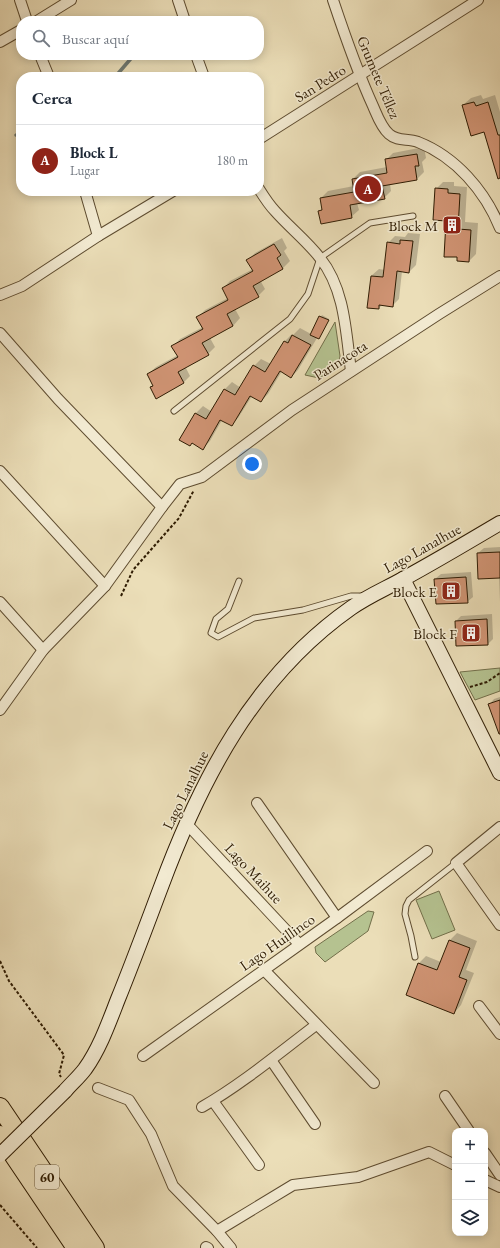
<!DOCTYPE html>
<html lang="es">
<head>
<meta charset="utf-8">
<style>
	:root { --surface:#fff; --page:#f2f2f3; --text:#1f2937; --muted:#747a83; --line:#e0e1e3; --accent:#8f2418 }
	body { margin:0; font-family:"EB Garamond",serif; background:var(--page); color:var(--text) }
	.controls { position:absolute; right:12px; bottom:12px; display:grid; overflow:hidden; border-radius:8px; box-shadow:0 2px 10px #0003 }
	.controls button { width:36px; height:36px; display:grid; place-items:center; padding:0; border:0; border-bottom:1px solid var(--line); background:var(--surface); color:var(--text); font:20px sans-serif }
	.you { position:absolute; left:252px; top:464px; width:14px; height:14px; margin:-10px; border:3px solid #fff; border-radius:50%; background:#1a73e8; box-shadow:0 0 0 6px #1a73e833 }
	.badge { display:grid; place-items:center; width:26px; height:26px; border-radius:50%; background:var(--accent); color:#fff; font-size:13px; font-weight:700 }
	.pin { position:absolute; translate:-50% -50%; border:2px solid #fff; box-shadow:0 1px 4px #0006 }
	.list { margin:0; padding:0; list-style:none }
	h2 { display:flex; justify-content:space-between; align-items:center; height:52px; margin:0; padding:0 16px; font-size:17px }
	h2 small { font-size:13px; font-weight:400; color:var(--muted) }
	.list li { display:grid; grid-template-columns:26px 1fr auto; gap:12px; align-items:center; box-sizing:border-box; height:72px; padding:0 16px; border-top:1px solid var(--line) }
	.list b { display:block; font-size:15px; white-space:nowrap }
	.list p { margin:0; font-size:13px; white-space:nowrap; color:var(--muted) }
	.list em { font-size:13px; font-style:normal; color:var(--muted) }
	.icon { flex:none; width:22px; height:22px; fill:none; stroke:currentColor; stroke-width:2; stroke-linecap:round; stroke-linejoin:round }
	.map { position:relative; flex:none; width:500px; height:1248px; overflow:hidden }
	.search { position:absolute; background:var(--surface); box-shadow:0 2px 10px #0003; left:16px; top:16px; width:248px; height:44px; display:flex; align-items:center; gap:10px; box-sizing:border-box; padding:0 14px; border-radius:16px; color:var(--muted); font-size:15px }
	.panel { position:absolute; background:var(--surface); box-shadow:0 2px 10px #0003; left:16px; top:72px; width:248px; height:124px; border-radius:16px }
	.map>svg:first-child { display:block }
	.green { fill:#b5c290; stroke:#726f4a }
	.shadow { fill:#0003 }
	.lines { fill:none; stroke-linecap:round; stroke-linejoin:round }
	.stream { stroke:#727a71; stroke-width:3.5 }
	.building { fill:#d09474; stroke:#2f1c03 }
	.lane-casing { stroke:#5e4c30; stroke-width:7 }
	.street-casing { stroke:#5e4c30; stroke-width:12 }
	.secondary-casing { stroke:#2f1c03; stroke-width:16 }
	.highway-casing { stroke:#2f1c03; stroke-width:20 }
	.path { stroke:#2f1c03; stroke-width:2; stroke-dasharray:3 2; stroke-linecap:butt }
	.lane { stroke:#f2ead1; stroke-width:5 }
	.street { stroke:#f2ead1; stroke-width:10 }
	.secondary { stroke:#f2ead1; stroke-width:14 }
	.highway { stroke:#ebdeb8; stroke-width:18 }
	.secondary-bridge-casing { stroke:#2f1c03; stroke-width:16; stroke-linecap:butt }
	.secondary-bridge { stroke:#f2ead1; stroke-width:14 }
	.labels { text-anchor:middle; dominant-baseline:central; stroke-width:3; stroke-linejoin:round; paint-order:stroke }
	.shield { fill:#f2ead1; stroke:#6a5a41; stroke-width:1 }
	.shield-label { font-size:14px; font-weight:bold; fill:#2f1c03 }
	.street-label { font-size:15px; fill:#2f1c03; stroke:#f2ead1 }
	.poi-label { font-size:15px; fill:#2f1c03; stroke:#f2ead1; text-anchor:end }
</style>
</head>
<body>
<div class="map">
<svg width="500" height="1248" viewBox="0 0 500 1248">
	<rect width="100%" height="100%" fill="#ebdeb8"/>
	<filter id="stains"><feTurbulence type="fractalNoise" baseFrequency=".005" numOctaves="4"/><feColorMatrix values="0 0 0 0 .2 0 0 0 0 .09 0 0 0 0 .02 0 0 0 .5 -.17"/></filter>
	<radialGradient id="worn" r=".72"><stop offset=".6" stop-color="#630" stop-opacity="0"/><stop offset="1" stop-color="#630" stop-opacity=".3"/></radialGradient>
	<g class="green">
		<polygon points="335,322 340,356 338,367 319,378 305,375"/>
		<polygon points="500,668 500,691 475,700 460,672"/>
		<polygon points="439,891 455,930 432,939 416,900"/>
		<polygon points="368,911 374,912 368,931 325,962 316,953 315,947"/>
	</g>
	<g class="shadow">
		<polygon points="481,95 483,99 495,95 500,112 500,164 485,131 463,105 471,98"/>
		<polygon points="424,147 426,158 422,162 424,172 417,179 390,184 391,191 384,198 357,203 359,210 351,217 320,211 323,208 321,198 328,191 354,186 353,179 360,172 387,167 386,160 393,153"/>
		<polygon points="443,182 454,182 454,186 467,187 465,222 478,223 476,254 469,261 447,220 436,189"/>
		<polygon points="408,233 420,234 416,265 409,272 402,271 399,299 392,306 382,305 379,308 368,307 371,276 379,269 385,270 388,243 395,236 405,237"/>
		<polygon points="282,238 287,248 284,251 290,261 283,268 260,280 265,289 258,296 235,309 240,318 233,326 210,338 215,347 208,354 185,366 190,376 183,383 151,388 154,385 148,374 156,367 178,355 173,346 180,339 203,327 198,317 205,310 228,298 223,288 230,281 253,269 248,260 255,253"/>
		<polygon points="322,315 329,319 320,337 317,338 298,370 291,377 282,371 268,394 261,401 252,396 238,418 231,425 222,420 210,441 203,448 192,442 180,440 196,413 203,406 212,412 225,389 232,382 241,388 254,366 261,359 271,364 285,341 292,334 293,335 300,328 311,334"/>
		<polygon points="500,547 500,602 499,577 478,553 484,548"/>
		<polygon points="471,572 473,597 467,602 435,579 441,574"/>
		<polygon points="492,614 493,639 488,644 456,621 461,616"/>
		<polygon points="500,697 500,726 489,705 494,699"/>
		<polygon points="457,933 477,941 466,970 474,973 461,1005 454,1013 407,994 419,963 426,956 441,962 450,940"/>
	</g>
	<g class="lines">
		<g class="stream">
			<polyline points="115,77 134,55"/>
			<polyline points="16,135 21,133"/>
		</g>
	</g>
	<g class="building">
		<polygon points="474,102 476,106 488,102 498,135 500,135 500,178 498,179 484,132 471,136 462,105"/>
		<polygon points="417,154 419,166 415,166 417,180 382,186 385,199 350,205 352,218 321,224 318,211 322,210 320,198 354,192 352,179 387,173 385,159"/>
		<polygon points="435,188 448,189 448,193 460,194 458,229 471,230 469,262 457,261 457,257 444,257 446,221 433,220"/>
		<polygon points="400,240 413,241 409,273 397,271 393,307 379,305 379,309 367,308 371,276 383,277 387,242 400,244"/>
		<polygon points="274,244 281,255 277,258 283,269 253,286 259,297 227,314 233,326 202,343 209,355 178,372 184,383 156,399 150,387 153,386 147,374 178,357 171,346 203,329 196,317 228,300 222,288 253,271 246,260"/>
		<polygon points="319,316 329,320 319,339 310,335"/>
		<polygon points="292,335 311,345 291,378 280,371 261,402 250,396 232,426 220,420 203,450 192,443 190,446 179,440 195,413 206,419 224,389 235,395 253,365 265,372 284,341 288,343"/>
		<polygon points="500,552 500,578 478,579 477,553"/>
		<polygon points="466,577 468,603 436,604 434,579"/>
		<polygon points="487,619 488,645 456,646 455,621"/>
		<polygon points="500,700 500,734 499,734 488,704"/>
		<polygon points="449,940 470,948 459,977 467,980 454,1014 406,995 418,963 437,970"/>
	</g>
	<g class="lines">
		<defs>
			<g id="lane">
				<polyline points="174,411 290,319 308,294 320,258 370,223 413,216"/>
				<polyline points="239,581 228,609 216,619 211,633 218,637 254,618 303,610 351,596 364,596"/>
				<polyline points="415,957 411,936 405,914 406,906 409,900 456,863"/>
			</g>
			<g id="street">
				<polyline points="20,0 27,21"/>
				<polyline points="178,0 185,21"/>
				<path d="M333 0C345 36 357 71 373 106 377 115 381 127 389 134 398 142 407 138 418 142 456 157 485 191 500 228"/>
				<polyline points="37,21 71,0"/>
				<polyline points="0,42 21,30"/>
				<polyline points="40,55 49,77"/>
				<polyline points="196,55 204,77"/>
				<polyline points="259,139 478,0"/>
				<path d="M259 189C264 197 269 205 275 211 289 227 307 241 320 258 345 289 346 333 351 371"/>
				<polyline points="85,191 98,236"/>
				<polyline points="0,295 22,286 98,236 173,191"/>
				<polyline points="0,333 58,399 162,507"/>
				<polyline points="0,471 105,586"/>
				<polyline points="0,602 43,650"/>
				<polyline points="0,710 43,650 105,586 162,507 180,484 202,477 292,410 439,314 500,276"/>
				<polyline points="257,803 337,918"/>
				<polyline points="186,823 299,944"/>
				<polyline points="500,827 456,863 500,925"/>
				<polyline points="264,970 374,1083"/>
				<polyline points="479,1006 500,1034"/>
				<polyline points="143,1056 337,918 427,851"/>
				<polyline points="271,1060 315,1124"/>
				<polyline points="98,1088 129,1100 151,1134 173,1186 217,1231 231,1248"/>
				<polyline points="445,1096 469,1131"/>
				<polyline points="213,1101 259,1165"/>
				<path d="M202 1107C242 1084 279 1053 316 1025"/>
				<polyline points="485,1153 500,1175"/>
				<polyline points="485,1180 500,1187"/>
				<polyline points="217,1231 293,1185 358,1177 429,1152 455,1165"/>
				<polyline points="206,1247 208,1248"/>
			</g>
			<g id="secondary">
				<polyline points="403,579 500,773"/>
				<path d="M65 1091C71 1084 79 1077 85 1069 100 1048 109 1022 118 999 133 962 147 924 161 887 201 779 254 676 351 608 368 596 385 589 403 579 436 561 468 542 500 523"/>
			</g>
			<g id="highway">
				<polyline points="0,1107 95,1248"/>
				<polyline points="0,1135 76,1248"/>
			</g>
		</defs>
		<use href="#lane" class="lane-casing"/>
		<use href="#street" class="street-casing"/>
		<use href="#secondary" class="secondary-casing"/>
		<use href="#highway" class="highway-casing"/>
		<g class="path">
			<polyline points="121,596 133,570 179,518 194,490"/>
			<polyline points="470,687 487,682 500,673"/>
			<polyline points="0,961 9,981 64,1055 59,1074 61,1077"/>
			<polyline points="0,1205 37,1248"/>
		</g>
		<use href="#lane" class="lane"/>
		<use href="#street" class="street"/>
		<use href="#secondary" class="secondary"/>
		<use href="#highway" class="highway"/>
		<defs>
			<polyline id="secondary-bridge" points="0,1155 65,1091"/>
		</defs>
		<use href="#secondary-bridge" class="secondary-bridge-casing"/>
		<use href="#secondary-bridge" class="secondary-bridge"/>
	</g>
	<defs>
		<symbol id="building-square" viewBox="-11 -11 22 22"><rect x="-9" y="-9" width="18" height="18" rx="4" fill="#8f2418" stroke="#f2ead1"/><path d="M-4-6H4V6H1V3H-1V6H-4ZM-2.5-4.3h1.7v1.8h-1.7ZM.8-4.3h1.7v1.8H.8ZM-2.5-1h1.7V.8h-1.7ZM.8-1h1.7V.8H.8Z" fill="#fff"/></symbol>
	</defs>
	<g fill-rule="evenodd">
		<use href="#building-square" x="441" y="214" width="22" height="22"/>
		<use href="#building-square" x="440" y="580" width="22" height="22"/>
		<use href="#building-square" x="460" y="622" width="22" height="22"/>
	</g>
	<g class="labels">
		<rect class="shield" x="35" y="1165" width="24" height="24" rx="3"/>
		<g class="shield-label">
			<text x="47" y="1177">60</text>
		</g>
		<g class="street-label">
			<text transform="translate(379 77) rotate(67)">Grumete Téllez</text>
			<text transform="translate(320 83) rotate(-32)">San Pedro</text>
			<text transform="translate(340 360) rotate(-33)">Parinacota</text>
			<text transform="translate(422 548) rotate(-29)">Lago Lanalhue</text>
			<text transform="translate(185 790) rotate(-64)">Lago Lanalhue</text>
			<text transform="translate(254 873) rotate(47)">Lago Maihue</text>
			<text transform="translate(277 942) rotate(-35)">Lago Huillinco</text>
		</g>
		<g class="poi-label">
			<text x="438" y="225">Block M</text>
			<text x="437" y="591">Block E</text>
			<text x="457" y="633">Block F</text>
		</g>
	</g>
	<rect width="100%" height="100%" filter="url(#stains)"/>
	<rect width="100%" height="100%" fill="url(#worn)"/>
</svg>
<div class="controls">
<button>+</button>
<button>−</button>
<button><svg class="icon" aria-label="layers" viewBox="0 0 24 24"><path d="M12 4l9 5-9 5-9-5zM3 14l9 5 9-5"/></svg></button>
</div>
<div class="you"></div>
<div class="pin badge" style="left:368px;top:189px">A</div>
<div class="search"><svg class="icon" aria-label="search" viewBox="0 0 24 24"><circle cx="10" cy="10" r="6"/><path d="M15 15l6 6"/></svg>Buscar aquí</div>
<section class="panel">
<h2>Cerca<small></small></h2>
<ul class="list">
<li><span class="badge">A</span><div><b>Block L</b><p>Lugar</p></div><em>180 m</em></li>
</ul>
</section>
</div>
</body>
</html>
